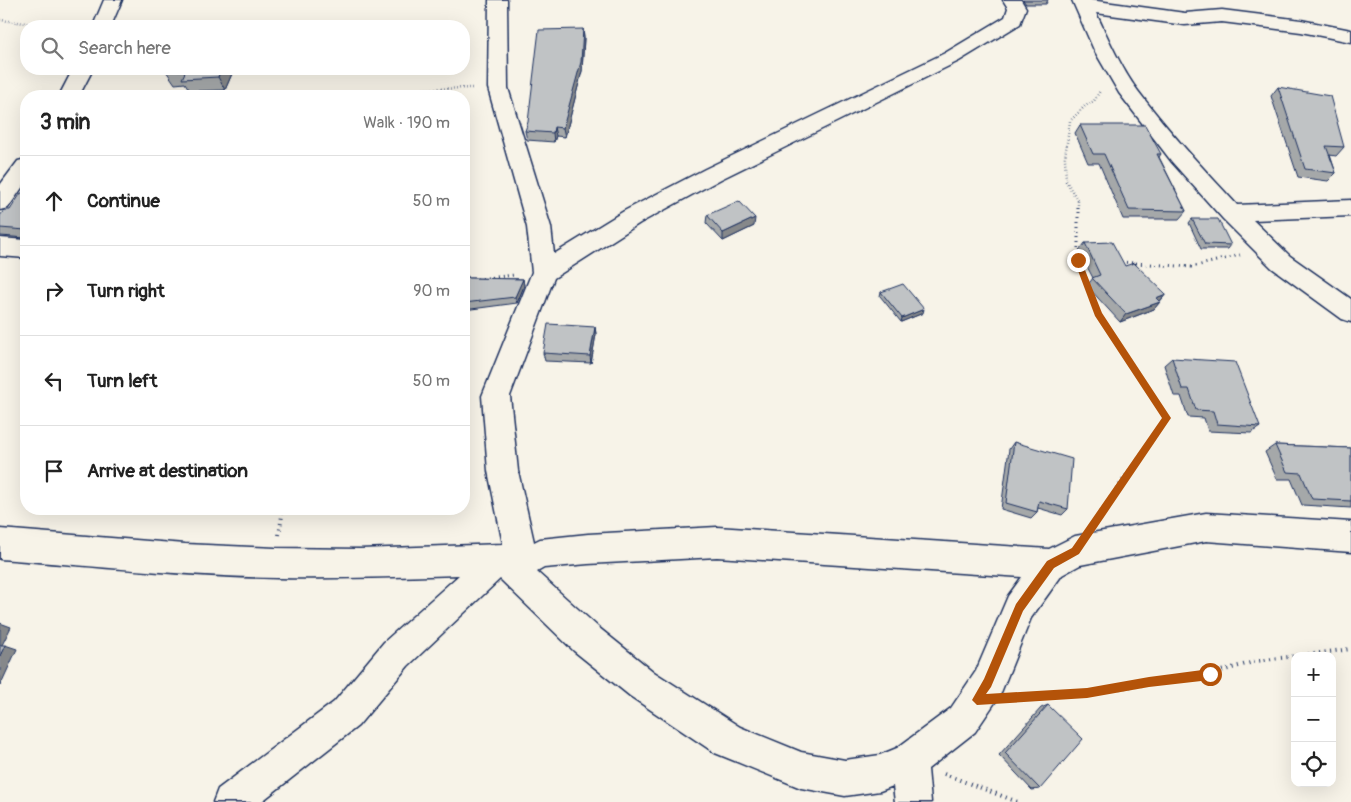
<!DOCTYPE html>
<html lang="en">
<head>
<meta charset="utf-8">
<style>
	:root { --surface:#fff; --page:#f6f6f6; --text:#222; --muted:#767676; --line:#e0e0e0 }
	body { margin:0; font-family:Pangolin,sans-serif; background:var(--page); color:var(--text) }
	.controls { position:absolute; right:15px; bottom:15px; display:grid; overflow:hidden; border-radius:10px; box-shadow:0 5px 20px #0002 }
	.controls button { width:45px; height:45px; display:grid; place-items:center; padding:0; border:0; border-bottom:1px solid var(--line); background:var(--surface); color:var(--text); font:25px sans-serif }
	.stop { position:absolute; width:15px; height:15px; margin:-11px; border:4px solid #b45309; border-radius:50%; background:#fff }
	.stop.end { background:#b45309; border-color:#fff; box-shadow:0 1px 5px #0008 }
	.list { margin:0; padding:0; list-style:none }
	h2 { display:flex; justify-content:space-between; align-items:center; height:65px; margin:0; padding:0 20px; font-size:21px }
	h2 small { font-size:16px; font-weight:400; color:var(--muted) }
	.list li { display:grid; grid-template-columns:32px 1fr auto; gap:15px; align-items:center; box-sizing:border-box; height:90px; padding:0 20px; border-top:1px solid var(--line) }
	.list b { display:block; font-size:19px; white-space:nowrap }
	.list em { font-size:16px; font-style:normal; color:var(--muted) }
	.icon { flex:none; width:28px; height:28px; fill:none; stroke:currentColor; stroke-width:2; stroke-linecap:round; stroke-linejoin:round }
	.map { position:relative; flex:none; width:1351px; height:802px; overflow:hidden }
	.search { position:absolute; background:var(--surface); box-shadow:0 5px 20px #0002; left:20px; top:20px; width:450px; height:55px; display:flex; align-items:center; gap:12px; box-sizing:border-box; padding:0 18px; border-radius:20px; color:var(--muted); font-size:19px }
	.panel { position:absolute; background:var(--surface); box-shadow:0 5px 20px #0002; left:20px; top:90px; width:450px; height:425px; border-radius:20px }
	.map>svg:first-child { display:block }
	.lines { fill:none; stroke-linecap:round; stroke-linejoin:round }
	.minor-casing { stroke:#1b2f5e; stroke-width:3 }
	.path-far2 { stroke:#1b2f5e; stroke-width:2.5; stroke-dasharray:0.5 2.5; stroke-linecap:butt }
	.path-far1 { stroke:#1b2f5e; stroke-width:3; stroke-dasharray:1 4; stroke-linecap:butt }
	.path { stroke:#1b2f5e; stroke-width:4; stroke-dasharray:1 4.5; stroke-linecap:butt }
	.minor { fill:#f7f3e8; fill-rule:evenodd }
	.wall { fill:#a5a8a9; stroke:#1b2f5e }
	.shaded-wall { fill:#86888a; stroke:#1b2f5e }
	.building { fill:#c0c3c5; stroke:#1b2f5e }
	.route { fill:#b45309 }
</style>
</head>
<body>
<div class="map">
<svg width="1351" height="802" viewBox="0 0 1351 802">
	<rect width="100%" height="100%" fill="#f7f3e8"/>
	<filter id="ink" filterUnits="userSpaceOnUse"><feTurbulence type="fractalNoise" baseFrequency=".02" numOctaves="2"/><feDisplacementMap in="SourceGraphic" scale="10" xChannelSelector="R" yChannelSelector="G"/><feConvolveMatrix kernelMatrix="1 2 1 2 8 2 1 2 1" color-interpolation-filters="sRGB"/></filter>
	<g filter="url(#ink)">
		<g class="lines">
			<defs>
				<g id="minor">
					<polygon points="104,0 122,0 111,26 93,26"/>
					<path d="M489 0H507L508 88 551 227 554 254 624 211 705 169 945 53 1005 17 1008 8 1003 0H1021L1026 8 1020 24 959 61 721 179 640 223 554 278 510 396 518 471 534 542 540 539 588 534 717 527 1049 549 1075 536 1206 513 1351 522V552L1206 541 1080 565 1062 575 1031 618 1000 695 975 732 928 769 931 802H895L893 786 880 791 845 796 801 788 715 753 630 696 574 651 500 579 408 666 358 726 261 802H213L218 789 334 702 384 642 459 575C398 577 337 579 277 578 184 576 92 566 0 559V529L185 544 275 548 360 549 503 544 488 471 482 396 532 272 527 227 488 88ZM717 557 1022 577 1008 596 976 671 951 708 897 748 880 755 845 760 801 752 740 727 654 672 598 627 537 572 544 568 588 564Z"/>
					<path d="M1072 0H1090L1185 13 1222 10 1301 20 1351 30V42L1301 32 1222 22 1185 25 1096 13C1109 40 1121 68 1138 91 1168 131 1203 168 1237 205L1351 200V216L1253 220 1290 256 1351 299V322L1342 319 1272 268 1223 219 1172 162 1119 93 1094 50Z"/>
					<polygon points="73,69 93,69 79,96 59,96"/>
					<polygon points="26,159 26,182 8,208 0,210 0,185 18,161"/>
					<polygon points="0,238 26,240 26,258 0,256"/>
				</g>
			</defs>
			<use href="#minor" class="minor-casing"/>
			<g class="path-far2">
				<polyline points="0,20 51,26"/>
				<polyline points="388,96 424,89 474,88"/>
				<polyline points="1078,208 1078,201 1066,181 1065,157 1070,121 1085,106 1094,101 1100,91"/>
			</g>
			<g class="path-far1">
				<polyline points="1078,207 1078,260 1098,314 1167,418 1131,470"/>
				<polyline points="1121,262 1192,267 1240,255"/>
				<polyline points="477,279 515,275"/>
			</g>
			<g class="path">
				<polyline points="1098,517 1131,469"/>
				<polyline points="279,535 283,509"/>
				<polyline points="1015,697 1087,693 1210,674 1257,661 1351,649"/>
				<polyline points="944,774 1018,802"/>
			</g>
			<use href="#minor" class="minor"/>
		</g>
		<g class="wall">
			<polygon points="1023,0 1048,0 1046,4 1026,4"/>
			<polygon points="583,29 584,38 582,71 565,137 556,136 554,142 527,140 525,131"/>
			<polygon points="234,69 225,90 190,91 185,83 175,84 166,71"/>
			<polygon points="1278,87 1344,147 1336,156 1330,155 1336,173 1328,181 1298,177 1271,96"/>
			<polygon points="1080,125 1161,154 1159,157 1186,211 1179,219 1123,219 1099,163 1088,163 1075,133"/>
			<polygon points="26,193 26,238 1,236 0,236 0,216 10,210"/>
			<polygon points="707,215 754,226 723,241 706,223"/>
			<polygon points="1192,219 1231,245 1228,249 1201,249 1189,223"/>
			<polygon points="1085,243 1125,266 1166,294 1154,309 1120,322 1087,286 1093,278 1079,251"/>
			<polygon points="464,276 469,278 523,279 524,286 517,303 464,310"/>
			<polygon points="881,292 923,313 901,322 880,296"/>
			<polygon points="595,327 596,334 591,363 545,361 543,353"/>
			<polygon points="1172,358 1260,427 1251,433 1208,431 1204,418 1188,417 1181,396 1174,396 1164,365"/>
			<polygon points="1014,442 1068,509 1062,515 1038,508 1037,512 1031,518 1001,509 1009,449"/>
			<polygon points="1275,445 1351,448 1351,508 1302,505 1291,479 1277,479 1265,452"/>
			<polygon points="1048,705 1040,789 1032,790 999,755 1041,708"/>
		</g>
		<g class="shaded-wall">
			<polygon points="583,29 584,38 582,71 565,137 563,128"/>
			<polygon points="221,69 234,69 225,90 218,77"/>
			<polygon points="554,127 556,136 554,142 553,133"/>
			<polygon points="755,218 754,226 723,241 723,233"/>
			<polygon points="523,279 524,286 517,303 515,297"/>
			<polygon points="1166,294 1160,301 1156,298"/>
			<polygon points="1160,302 1154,309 1120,322 1126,314"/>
			<polygon points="924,309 923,313 901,322 902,318"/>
			<polygon points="595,327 596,334 591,363 590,356"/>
			<polygon points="0,623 11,627 0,649"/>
			<polygon points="5,645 17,649 0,686 0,656"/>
		</g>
		<g class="building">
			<polygon points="583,29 581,62 563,128 554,127 553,133 525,131 528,122 539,30"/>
			<polygon points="168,69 221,69 218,77 182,79 186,70 166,71"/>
			<polygon points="1278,87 1330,96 1344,147 1326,146 1336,173 1305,169"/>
			<polygon points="1080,125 1145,125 1161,154 1157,154 1186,211 1129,210 1104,154 1093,154"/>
			<polygon points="21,193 26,193 26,230 0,228 0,216 4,210 10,210"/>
			<polygon points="739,201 755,218 723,233 707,215"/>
			<polygon points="1192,219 1218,219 1231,245 1205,244"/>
			<polygon points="1112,242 1125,266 1134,263 1166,294 1156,298 1160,302 1126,314 1092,278 1100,275 1085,243"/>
			<polygon points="464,276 468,276 468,278 523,279 515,297 464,303"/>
			<polygon points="903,284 924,309 902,318 881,292"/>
			<polygon points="548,324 595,327 590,356 543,353"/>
			<polygon points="1172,358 1235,362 1260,427 1217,424 1213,411 1196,410 1189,389 1182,389"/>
			<polygon points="1014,442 1072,459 1068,509 1039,501 1037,512 1006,503"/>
			<polygon points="1275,445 1351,448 1351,501 1312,499 1301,473 1287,472"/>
			<polygon points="0,645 5,645 0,656"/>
			<polygon points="1048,705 1083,739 1040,789 1005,753"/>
		</g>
	</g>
	<polygon class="route" points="1078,257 1081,260 1102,313 1171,418 1079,554 1054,568 1023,611 991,687 986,694 1087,688 1149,677 1210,669 1215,674 1210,680 1149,687 1087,698 977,705 972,700 984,679 1016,604 1047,561 1072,548 1162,418 1095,316 1074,260"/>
</svg>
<div class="controls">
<button>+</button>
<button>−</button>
<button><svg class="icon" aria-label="locate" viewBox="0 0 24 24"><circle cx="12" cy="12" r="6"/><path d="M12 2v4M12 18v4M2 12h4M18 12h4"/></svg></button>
</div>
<div class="stop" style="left:1210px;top:674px"></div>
<div class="stop end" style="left:1078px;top:260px"></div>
<div class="search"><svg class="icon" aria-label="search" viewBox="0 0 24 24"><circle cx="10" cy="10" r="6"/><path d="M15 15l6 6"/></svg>Search here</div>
<section class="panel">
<h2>3 min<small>Walk · 190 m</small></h2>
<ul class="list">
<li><svg class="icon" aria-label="ahead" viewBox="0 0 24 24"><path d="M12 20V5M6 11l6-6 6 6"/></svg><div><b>Continue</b></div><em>50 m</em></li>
<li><svg class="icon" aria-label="right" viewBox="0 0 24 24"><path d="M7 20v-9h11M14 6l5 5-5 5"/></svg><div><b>Turn right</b></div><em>90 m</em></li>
<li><svg class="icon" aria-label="left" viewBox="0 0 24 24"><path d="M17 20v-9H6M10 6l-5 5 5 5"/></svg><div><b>Turn left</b></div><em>50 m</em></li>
<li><svg class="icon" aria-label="arrive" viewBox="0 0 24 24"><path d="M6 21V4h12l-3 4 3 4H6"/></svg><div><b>Arrive at destination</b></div></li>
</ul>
</section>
</div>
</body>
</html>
